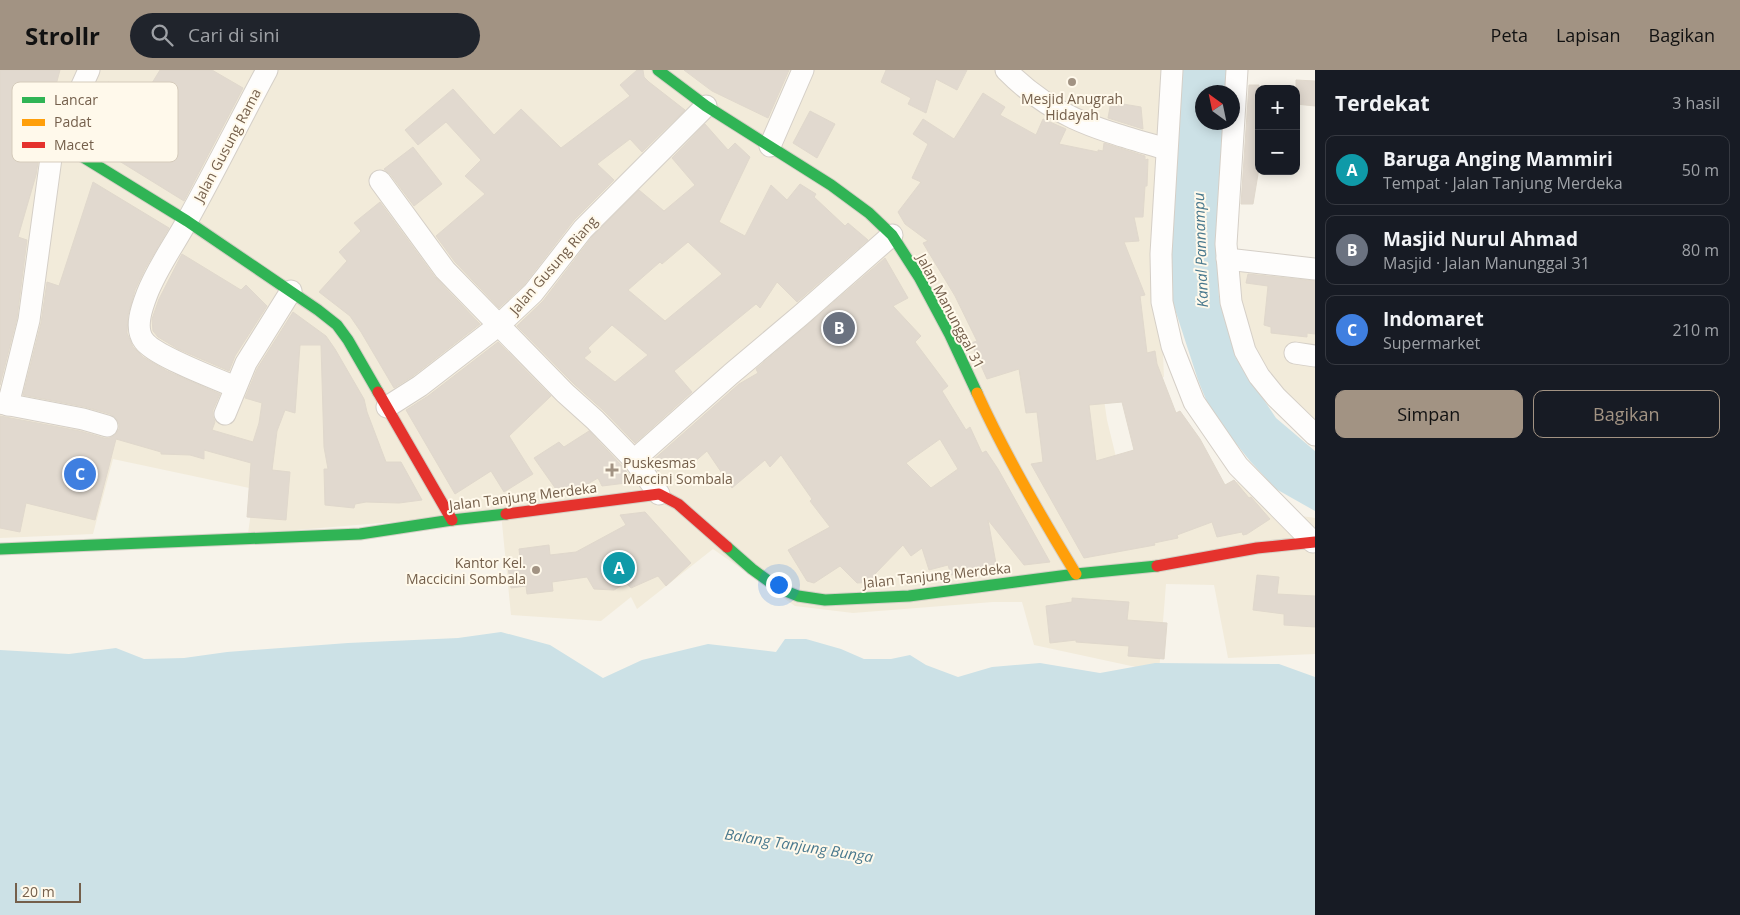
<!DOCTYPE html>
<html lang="id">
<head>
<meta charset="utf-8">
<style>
	:root { --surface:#171b24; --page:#20242c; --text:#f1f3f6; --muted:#9ea1a6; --line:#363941; --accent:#a29383 }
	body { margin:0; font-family:"Open Sans",sans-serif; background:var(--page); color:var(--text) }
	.controls { position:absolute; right:15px; top:15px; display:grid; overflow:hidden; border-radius:10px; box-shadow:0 2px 12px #0003 }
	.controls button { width:45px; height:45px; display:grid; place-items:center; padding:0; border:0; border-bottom:1px solid var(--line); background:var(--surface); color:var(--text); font:25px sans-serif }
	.compass { position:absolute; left:1195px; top:15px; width:45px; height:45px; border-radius:50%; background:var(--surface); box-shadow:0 2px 12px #0003; rotate:327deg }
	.scale { position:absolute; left:15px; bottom:12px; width:66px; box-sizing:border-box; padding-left:5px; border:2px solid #745f4b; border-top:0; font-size:14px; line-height:18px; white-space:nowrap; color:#745f4b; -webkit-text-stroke:4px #fff9eb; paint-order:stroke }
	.you { position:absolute; left:778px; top:514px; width:18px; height:18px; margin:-12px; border:4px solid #fff; border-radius:50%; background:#1a73e8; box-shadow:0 0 0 8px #1a73e833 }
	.badge { display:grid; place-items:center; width:32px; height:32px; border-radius:50%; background:var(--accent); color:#fff; font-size:16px; font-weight:700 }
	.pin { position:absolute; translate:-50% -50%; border:2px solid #fff; box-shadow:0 1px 5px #0006 }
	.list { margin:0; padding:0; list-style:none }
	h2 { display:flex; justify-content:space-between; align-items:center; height:65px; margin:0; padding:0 20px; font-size:21px }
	h2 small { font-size:16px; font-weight:400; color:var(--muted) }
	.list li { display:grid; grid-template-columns:32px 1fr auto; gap:15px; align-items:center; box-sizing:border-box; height:70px; margin:0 10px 10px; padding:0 10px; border:1px solid var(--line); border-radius:10px }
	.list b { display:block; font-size:19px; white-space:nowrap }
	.list p { margin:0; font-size:16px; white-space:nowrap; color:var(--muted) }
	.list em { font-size:16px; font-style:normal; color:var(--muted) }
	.actions { display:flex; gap:10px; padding:15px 20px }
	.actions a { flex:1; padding:11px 0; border:1px solid var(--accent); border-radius:10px; text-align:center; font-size:18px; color:var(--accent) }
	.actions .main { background:var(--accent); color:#111 }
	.icon { flex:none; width:28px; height:28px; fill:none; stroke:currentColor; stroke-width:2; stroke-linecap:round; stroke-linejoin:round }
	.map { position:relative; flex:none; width:1315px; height:845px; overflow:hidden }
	header { display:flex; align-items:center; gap:30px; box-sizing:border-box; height:70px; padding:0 25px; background:var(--accent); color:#111 }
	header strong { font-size:24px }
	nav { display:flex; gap:28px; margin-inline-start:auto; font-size:18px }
	.search { width:350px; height:45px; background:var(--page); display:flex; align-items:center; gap:12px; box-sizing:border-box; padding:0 18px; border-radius:28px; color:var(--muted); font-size:19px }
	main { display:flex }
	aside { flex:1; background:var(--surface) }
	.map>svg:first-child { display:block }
	.residential { fill:#f2ebda }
	.water { fill:#cce1e6 }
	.building { fill:#e1d9cf; stroke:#e0d8cc; fill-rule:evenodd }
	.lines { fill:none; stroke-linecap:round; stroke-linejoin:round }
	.street-casing { stroke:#d5cfc7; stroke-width:23 }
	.fast-casing { stroke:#d4cfc5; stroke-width:13 }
	.slow-casing { stroke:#d4cfc5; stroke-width:13 }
	.jam-casing { stroke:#d4cfc5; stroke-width:13 }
	.street { stroke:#fefdfc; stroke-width:21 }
	.fast { stroke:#30b455; stroke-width:11 }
	.slow { stroke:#ff9f0a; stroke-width:11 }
	.jam { stroke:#e5322d; stroke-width:11 }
	.poi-dot { fill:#a29383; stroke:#fff9eb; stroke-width:2 }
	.labels { text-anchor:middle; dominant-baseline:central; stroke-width:4; stroke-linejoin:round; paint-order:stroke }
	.poi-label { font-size:14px; fill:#745f4b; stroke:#fff9eb }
	.street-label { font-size:14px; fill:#745f4b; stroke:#fff9eb }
	.water-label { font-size:15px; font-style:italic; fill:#48788d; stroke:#fff9eb }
	.key { fill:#fff9eb; stroke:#d5cbbb; stroke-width:1 }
	.key-label { font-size:14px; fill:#745f4b }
</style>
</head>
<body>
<header>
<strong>Strollr</strong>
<div class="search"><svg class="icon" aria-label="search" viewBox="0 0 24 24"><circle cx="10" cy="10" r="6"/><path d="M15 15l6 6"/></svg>Cari di sini</div>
<nav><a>Peta</a><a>Lapisan</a><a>Bagikan</a></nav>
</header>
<main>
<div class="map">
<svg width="1315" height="845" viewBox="0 0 1315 845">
	<rect width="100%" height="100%" fill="#f7f3ea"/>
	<g class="residential">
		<polygon points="0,0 1165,0 1157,148 1164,307 1102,316 1107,350 1116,387 1178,424 1246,410 1295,445 1315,448 1315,584 1228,588 1214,515 1166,514 1159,602 1034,575 1022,532 993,532 853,543 795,536 713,479 637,539 631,527 601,551 511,545 501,443 248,464 254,419 113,389 93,464 0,468"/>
		<polygon points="1236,187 1315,194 1315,357 1265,308 1238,256"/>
	</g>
	<g class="water">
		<polygon points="1181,0 1227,0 1225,22 1202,22 1202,52 1223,53 1216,167 1219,227 1236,288 1276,348 1315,381 1315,441 1276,419 1250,391 1211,342 1198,310 1170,224 1177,52"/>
		<polygon points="501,562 550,575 603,608 642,590 708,574 776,582 785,569 806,569 841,579 864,589 891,589 910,585 926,595 958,607 992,597 1040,593 1100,603 1155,593 1279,594 1315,607 1315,845 0,845 0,580 69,584 116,578 144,589 184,588 227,582 348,573 458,568"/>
	</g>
	<g class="building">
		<polygon points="0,0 60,0 50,37 56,39 49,57 44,62 41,70 42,75 39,86 36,105 18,167 27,170 17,248 0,315"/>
		<polygon points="160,0 212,0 243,18 184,131 82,68 97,34 95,33 108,12 141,31"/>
		<polygon points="637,0 643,0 644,7 649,12 685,40 642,82 630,69 597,94 614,110 574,150 524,215 499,238 455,192 436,166 485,124 465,106 481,90 446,52 418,75 405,60 453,19 494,65 521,39 561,78 630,26 620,15"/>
		<polygon points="684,0 789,0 768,48 712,21"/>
		<polygon points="886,0 967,0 957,20 936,9 926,43 908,34 911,28 881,12"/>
		<polygon points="1296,10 1315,11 1315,36 1296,34"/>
		<polygon points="1249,15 1259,15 1259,98 1253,134 1241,134"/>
		<path d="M983 23 1005 37 1000 45 1036 65 1043 49 1066 59 1059 74 1098 82V80L1103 81 1104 73 1145 86V90L1148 89 1147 116H1145L1143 147H1134L1139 171 1124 172 1145 225 1140 226 1147 283 1155 281 1157 294 1176 343 1180 341 1200 369 1225 415 1234 410 1249 428 1251 427 1270 449 1247 464 1243 465 1242 462 1217 467 1212 452 1177 465 1178 468 1154 473 1155 475 1084 488 1031 394 1043 392 1037 342 1026 343 1019 299 987 309 971 273 977 271 955 226 923 173 928 171 905 154 898 142 921 112 912 108 928 74 913 64 923 49 954 69ZM1122 332 1134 380 1096 391 1089 335Z"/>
		<polygon points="1111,32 1141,37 1143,59 1108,48"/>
		<polygon points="810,41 835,54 817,88 793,73"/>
		<path d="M705 54 728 80 735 73 750 87 719 152 745 166 771 115 787 130 800 114 816 124 814 127 845 156 848 153 868 170 797 232 777 212 760 238 756 234 674 301 692 322 635 373 604 341 574 314 517 256 543 231 592 167 639 120 664 141 695 115 672 88ZM688 172 722 204 665 251 628 220 660 192 662 194ZM612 255 648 285 615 312 584 288 591 282 588 278Z"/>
		<polygon points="413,77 442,114 414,136 390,104 384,99"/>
		<polygon points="93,112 169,158 145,199 135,220 128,245 127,263 133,277 143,287 167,301 220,324 213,340 213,346 215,352 212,360 253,372 259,353 262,333 245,328 257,299 293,242 326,266 335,279 364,329 367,342 386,392 401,392 422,430 399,433 366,432 355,434 354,438 325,435 324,399 328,399 324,377 321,275 300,275 295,343 285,340 277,361 272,400 290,402 286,450 247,447 251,393 204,380 204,389 190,385 161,384 161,382 116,369 95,450 26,433 20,462 0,458 0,346 80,361 104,368 109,368 115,365 119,359 119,354 116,348 110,344 85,337 23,325 41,253 47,212 59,216"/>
		<polygon points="380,132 435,207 480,254 413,306 394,318 361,262 350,246 319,222 347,191 339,182 361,161 354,153"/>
		<polygon points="182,184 241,220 246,215 267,236 235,286 229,301 178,279 158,267 153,261 152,249 159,229"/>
		<path d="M885 188 908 228 893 236 921 266 915 272 948 316 942 321 966 360 970 357 982 383 986 381 998 399 1050 492 1024 495 988 450 997 499 951 505 948 495 929 500 922 478 911 486 903 475 874 505 878 509 875 512 857 513 840 496 814 513 807 511 788 480 830 457 810 431 812 429 781 385 770 397 765 390 732 418 707 381 685 400 677 388 658 401 651 392 739 314 758 303 756 299ZM940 369 958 399 931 418 906 393Z"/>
		<polygon points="1248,204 1315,211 1315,264 1307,263 1307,267 1271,263 1271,257 1264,255 1268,216 1246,213"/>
		<polygon points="498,272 551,326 509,366 533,404 504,422 491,401 455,424 406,340 428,326"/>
		<polygon points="589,361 624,398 634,412 602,416 598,408 579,419 558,422 534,388 559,372 564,377"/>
		<polygon points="645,442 691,493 666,516 658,506 631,518 626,513 614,520 594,519 587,507 552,512 553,521 527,524 526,516 511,518 507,490 520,488 519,479 549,475 550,485 576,482 626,455 620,445"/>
		<polygon points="1257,505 1279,507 1277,524 1315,526 1315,557 1284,555 1284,544 1253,540"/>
		<polygon points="1072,528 1129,532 1127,550 1167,553 1164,589 1128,586 1129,576 1076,572 1076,570 1050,573 1046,536 1072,532"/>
	</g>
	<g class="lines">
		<defs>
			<g id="street">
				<path d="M1006 0C1055 50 1102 60 1166 79"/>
				<polyline points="1172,0 1161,184 1162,232 1172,276 1194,332 1238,396 1313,472"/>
				<polyline points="1237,0 1226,174 1231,232 1245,281 1259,306 1276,327 1315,365"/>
				<polyline points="770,76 803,0"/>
				<polyline points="380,111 445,200 565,323 595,350 634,390 659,424"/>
				<polyline points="1227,189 1315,199"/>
				<polyline points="1295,283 1315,286"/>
				<path d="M235 317C215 308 155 286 144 271 134 258 142 237 147 224 157 198 174 175 187 151 215 101 240 50 267 0"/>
				<polyline points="0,333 83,349 107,356"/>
				<polyline points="8,335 29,250 51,88 57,71 89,0"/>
				<polyline points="387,337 420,316 499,255 533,223 583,159 706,36"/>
				<polyline points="225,344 246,293 291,221"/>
				<polyline points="634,390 731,304 801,245 892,165"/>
			</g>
			<g id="fast">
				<polyline points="658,0 706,36 831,115 869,143 892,165 919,207 950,265 977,323"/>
				<polyline points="57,71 187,151 318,240 337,255 348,270 378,322"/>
				<polyline points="727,477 752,499 778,518 798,526 825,530 909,526 1076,504 1157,496"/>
				<polyline points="0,479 360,464 452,450 506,444"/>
			</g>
			<path id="slow" d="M977 323C1005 385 1040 445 1076 504"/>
			<g id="jam">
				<polyline points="378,322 452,450"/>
				<polyline points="506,444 659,424 678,434 727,477"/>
				<polyline points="1157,496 1257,478 1315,472"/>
			</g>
		</defs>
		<use href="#street" class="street-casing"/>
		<use href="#fast" class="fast-casing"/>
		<use href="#slow" class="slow-casing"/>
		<use href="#jam" class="jam-casing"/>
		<use href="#street" class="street"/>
		<use href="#fast" class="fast"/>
		<use href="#slow" class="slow"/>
		<use href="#jam" class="jam"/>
	</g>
	<g class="poi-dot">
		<circle cx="1072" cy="12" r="5"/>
		<path d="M609.5 392.5h5v5h5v5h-5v5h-5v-5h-5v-5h5z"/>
		<circle cx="536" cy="500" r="5"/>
	</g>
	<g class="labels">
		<g class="poi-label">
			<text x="1072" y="28">Mesjid Anugrah<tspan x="1072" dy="16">Hidayah</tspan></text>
			<text x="623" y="392" text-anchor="start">Puskesmas<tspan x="623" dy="16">Maccini Sombala</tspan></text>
			<text x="526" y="492" text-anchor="end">Kantor Kel.<tspan x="526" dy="16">Maccicini Sombala</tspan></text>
		</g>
		<g class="street-label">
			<text transform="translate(227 75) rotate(-62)">Jalan Gusung Rama</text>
			<text transform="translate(553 195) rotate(-49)">Jalan Gusung Riang</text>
			<text transform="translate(951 241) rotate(62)">Jalan Manunggal 31</text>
			<text transform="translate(523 426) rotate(-7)">Jalan Tanjung Merdeka</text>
			<text transform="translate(937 505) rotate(-6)">Jalan Tanjung Merdeka</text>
		</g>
		<g class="water-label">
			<text transform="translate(1200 180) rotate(-92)">Kanal Pannampu</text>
			<text transform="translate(799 775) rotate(9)">Balang Tanjung Bunga</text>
		</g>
	</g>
	<rect x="12" y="12" width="166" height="80" rx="8" class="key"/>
	<rect x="22" y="27" width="23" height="6" fill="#30b455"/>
	<rect x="22" y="49" width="23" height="7" fill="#ff9f0a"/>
	<rect x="22" y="72" width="23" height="6" fill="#e5322d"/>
	<g class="key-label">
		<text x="54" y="35">Lancar</text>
		<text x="54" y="57">Padat</text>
		<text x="54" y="80">Macet</text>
	</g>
</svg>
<div class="controls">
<button>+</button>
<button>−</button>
</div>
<svg class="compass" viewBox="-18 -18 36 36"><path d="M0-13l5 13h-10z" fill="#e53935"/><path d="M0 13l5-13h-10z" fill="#9ea1a6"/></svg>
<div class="scale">20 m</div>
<div class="you"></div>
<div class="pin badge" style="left:619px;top:498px;background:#0f9aa8">A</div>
<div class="pin badge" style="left:839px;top:258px;background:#6b7280">B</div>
<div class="pin badge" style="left:80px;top:404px;background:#3f7fe0">C</div>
</div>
<aside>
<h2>Terdekat<small>3 hasil</small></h2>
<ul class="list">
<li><span class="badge" style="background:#0f9aa8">A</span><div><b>Baruga Anging Mammiri</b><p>Tempat · Jalan Tanjung Merdeka</p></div><em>50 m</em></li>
<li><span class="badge" style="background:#6b7280">B</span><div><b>Masjid Nurul Ahmad</b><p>Masjid · Jalan Manunggal 31</p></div><em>80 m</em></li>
<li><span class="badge" style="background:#3f7fe0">C</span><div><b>Indomaret</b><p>Supermarket</p></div><em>210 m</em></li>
</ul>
<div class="actions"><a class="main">Simpan</a><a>Bagikan</a></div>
</aside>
</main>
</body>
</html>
